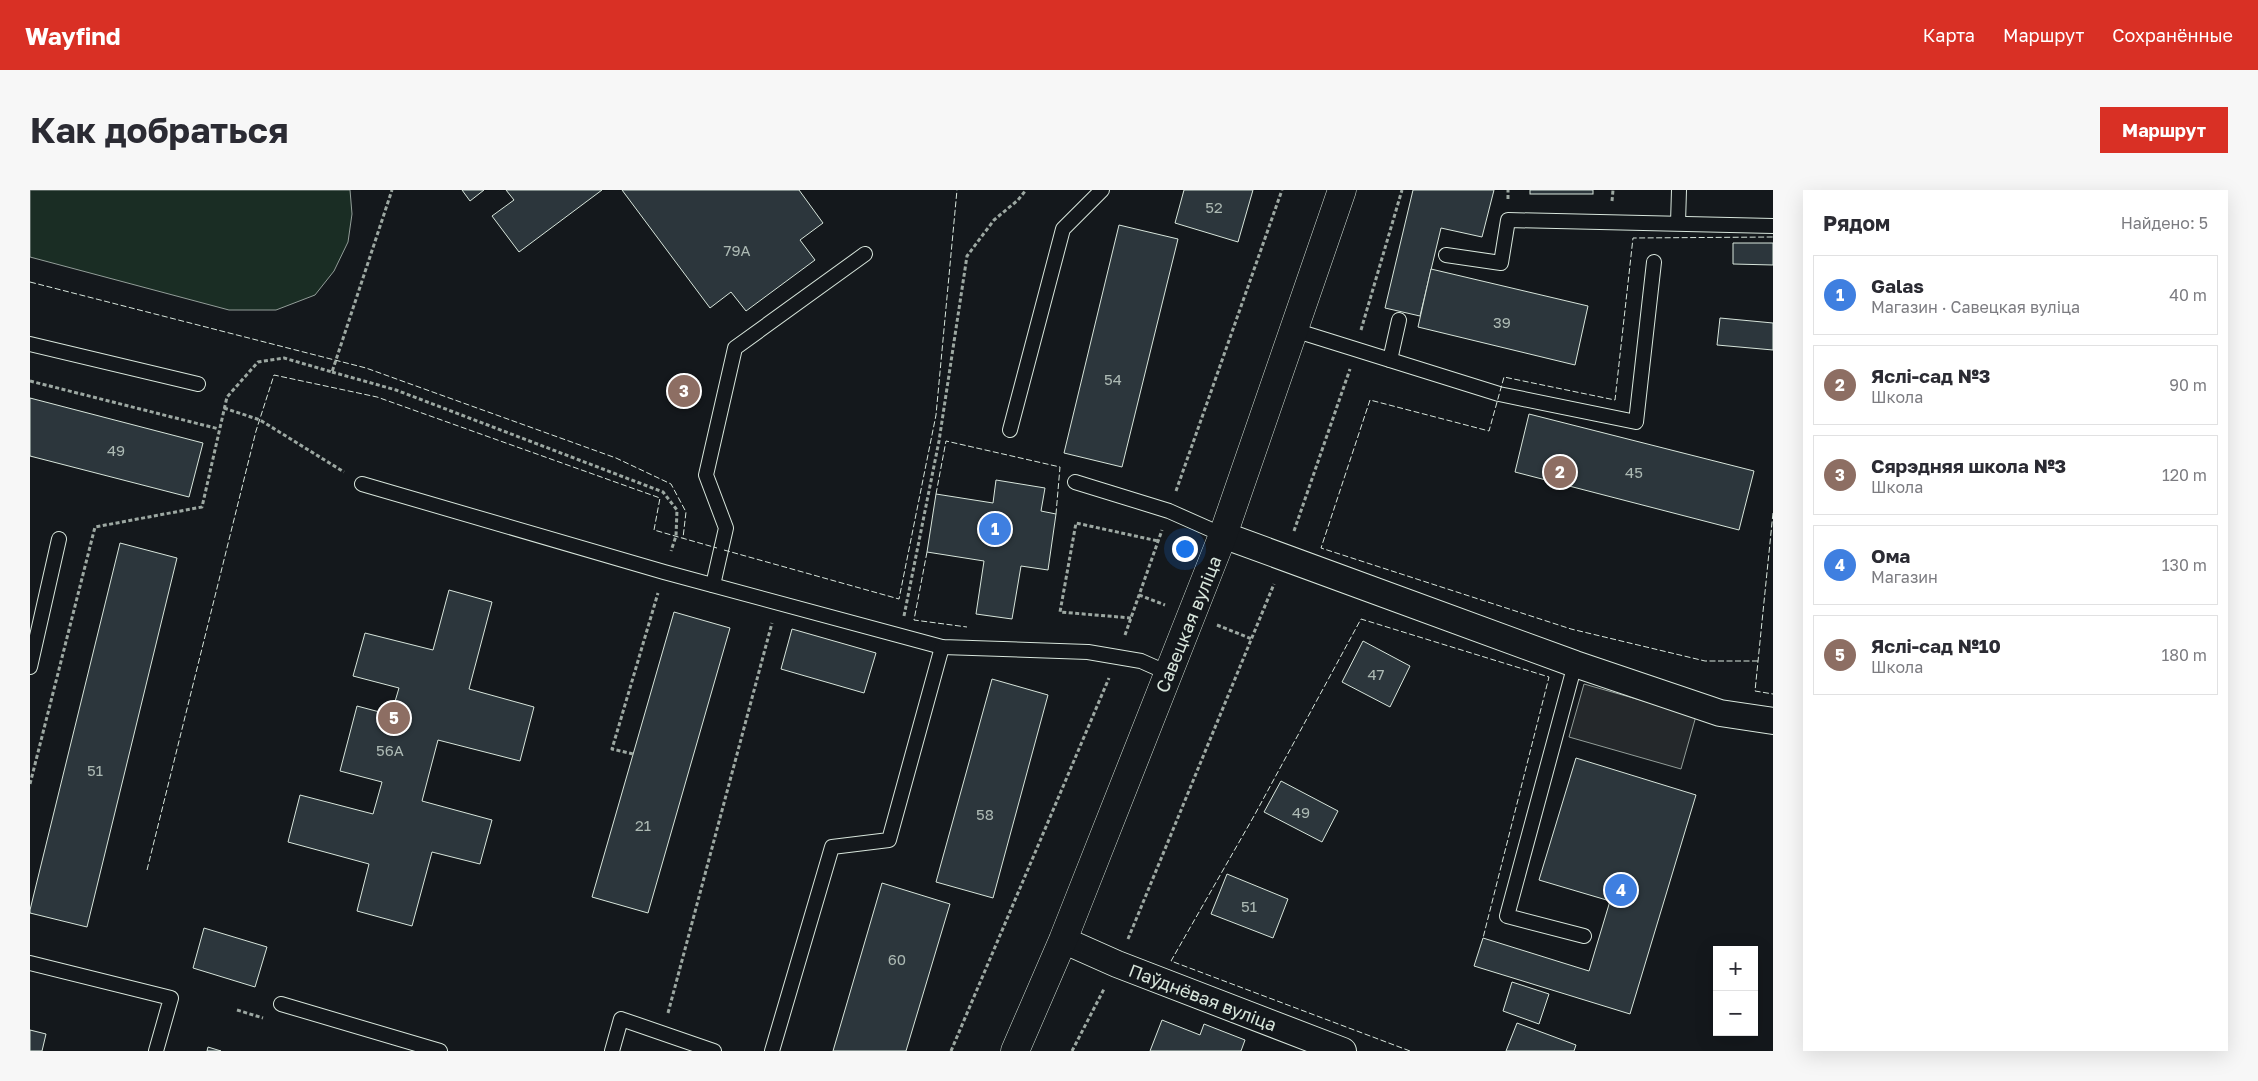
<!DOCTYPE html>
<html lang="ru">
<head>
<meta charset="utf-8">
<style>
	:root { --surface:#fff; --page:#f7f7f7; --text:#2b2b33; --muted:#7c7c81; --line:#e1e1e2; --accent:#d93025 }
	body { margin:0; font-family:"Golos Text",sans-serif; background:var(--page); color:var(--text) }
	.controls { position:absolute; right:15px; bottom:15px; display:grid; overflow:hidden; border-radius:0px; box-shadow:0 5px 20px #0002 }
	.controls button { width:45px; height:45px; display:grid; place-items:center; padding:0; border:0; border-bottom:1px solid var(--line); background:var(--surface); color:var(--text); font:25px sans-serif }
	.you { position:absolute; left:1154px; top:358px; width:18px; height:18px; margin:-12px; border:4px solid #fff; border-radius:50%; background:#1a73e8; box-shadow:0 0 0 8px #1a73e833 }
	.badge { display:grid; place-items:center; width:32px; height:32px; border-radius:50%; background:var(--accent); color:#fff; font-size:16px; font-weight:700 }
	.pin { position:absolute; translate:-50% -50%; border:2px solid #fff; box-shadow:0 1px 5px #0006 }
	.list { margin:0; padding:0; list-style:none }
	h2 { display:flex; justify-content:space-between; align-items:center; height:65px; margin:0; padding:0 20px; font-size:21px }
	h2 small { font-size:16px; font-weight:400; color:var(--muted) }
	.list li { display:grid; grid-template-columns:32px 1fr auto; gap:15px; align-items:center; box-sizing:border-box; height:80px; margin:0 10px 10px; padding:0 10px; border:1px solid var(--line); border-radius:0px }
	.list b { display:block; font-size:19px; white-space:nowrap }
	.list p { margin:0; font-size:16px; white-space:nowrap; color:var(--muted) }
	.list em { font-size:16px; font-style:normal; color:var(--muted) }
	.map { position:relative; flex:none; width:1743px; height:861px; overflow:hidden; border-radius:0px }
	header { display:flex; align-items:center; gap:30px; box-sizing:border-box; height:70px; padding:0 25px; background:var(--accent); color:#fff }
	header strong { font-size:24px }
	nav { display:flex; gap:28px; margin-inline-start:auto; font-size:18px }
	.intro { display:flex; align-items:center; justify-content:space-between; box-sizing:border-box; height:120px; padding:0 30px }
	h1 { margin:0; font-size:35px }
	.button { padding:12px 22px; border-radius:0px; background:var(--accent); color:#fff; font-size:18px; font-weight:700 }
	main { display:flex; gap:30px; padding:0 30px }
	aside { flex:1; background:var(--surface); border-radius:0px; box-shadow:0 5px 20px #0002 }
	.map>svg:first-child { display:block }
	.park { fill:#1a2d24; stroke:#939e99 }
	.parking { fill:#24282b; stroke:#939e99 }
	.building { fill:#2c363c; stroke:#d8e6dc }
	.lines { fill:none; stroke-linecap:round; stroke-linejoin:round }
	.service-casing { stroke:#d8e6dc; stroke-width:16 }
	.minor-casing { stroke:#d8e6dc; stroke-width:28 }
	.tertiary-casing { stroke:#d8e6dc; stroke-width:29 }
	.path { stroke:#9da8a2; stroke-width:3; stroke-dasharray:4 2.5; stroke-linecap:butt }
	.service { stroke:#14181c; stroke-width:14 }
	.minor { stroke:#14181c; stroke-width:26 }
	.tertiary { stroke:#14181c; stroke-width:28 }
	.fence { stroke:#d8e6dc; stroke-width:1; stroke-dasharray:6 2.5; stroke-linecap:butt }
	.labels { text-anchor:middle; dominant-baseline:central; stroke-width:4; stroke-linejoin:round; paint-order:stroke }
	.number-label { font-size:15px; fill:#adbab4 }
	.street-label { font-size:18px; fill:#d8e6dc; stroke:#14181c }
</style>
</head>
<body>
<header>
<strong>Wayfind</strong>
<nav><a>Карта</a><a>Маршрут</a><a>Сохранённые</a></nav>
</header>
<div class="intro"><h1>Как добраться</h1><a class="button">Маршрут</a></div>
<main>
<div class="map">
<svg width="1743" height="861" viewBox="0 0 1743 861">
	<rect width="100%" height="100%" fill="#14181c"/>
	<polygon class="park" points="0,0 320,0 322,24 318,52 304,81 285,105 246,120 199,120 0,67"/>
	<polygon class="parking" points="1554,494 1666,526 1651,579 1539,547"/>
	<g class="building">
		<polygon points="432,0 454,0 440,11"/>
		<polygon points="476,0 572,0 489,62 462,26 484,10"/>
		<polygon points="592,0 769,0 793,33 770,50 785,70 716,121 701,102 680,118"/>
		<polygon points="1154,0 1223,0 1208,52 1145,33"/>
		<polygon points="1383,0 1464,0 1452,47 1411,38 1390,126 1355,118"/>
		<rect x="1500" y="0" width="63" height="4"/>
		<polygon points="1089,35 1148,49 1092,277 1034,263"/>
		<polygon points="1703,53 1743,53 1743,75 1703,74"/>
		<polygon points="1401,79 1558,116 1545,175 1388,137"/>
		<polygon points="1690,128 1743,133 1743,160 1687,155"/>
		<polygon points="0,208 173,253 159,307 0,266"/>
		<polygon points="1499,224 1724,281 1709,340 1485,282"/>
		<polygon points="966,290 1015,298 1011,321 1026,324 1018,380 991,376 982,429 946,424 954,371 897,362 906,304 963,313"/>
		<polygon points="90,353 147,368 57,737 0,723 0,720"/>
		<polygon points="419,400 462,412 439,499 504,517 490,571 408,550 392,611 462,630 450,674 402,662 382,736 327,721 339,674 258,652 270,605 343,624 352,592 310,581 327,516 361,525 369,498 323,486 335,443 403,460"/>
		<polygon points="644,422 700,438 618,723 562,707"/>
		<polygon points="762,439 846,463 834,503 751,479"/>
		<polygon points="1333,451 1380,476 1360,517 1312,492"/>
		<polygon points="962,489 1018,505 963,708 906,692"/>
		<polygon points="1546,568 1666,605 1600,824 1444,776 1453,748 1559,781 1580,711 1509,690"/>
		<polygon points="1251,591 1308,621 1292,652 1234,622"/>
		<polygon points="1197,684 1258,709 1243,748 1181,724"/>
		<polygon points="852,693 920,714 876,861 803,861"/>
		<polygon points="174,738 237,757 225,797 163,778"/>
		<polygon points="1482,792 1519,804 1509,834 1473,821"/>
		<polygon points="1132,830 1170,845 1174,834 1215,850 1211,861 1120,861"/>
		<polygon points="1487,833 1546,855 1544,861 1476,861"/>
		<polygon points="0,840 16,844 12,861 0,861"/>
		<polygon points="178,857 191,861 177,861"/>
	</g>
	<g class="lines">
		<defs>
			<g id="service">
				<polyline points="1648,33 1649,0"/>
				<polyline points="1416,65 1471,73 1478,30 1743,36"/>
				<polyline points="1264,140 1469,204 1606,232 1624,72"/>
				<polyline points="0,154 168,194"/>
				<polyline points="1360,170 1369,130"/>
				<polyline points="980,240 1033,39 1072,0"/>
				<polyline points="1045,292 1139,321 1193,345"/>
				<polyline points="332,294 634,382 912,457 1058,462 1111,471 1138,483"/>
				<polyline points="683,395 696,338 676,285 705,158 835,64"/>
				<polyline points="1545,474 1477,726 1554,746"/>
				<polyline points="0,477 29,349"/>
				<polyline points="0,773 141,808 126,861"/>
				<polyline points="251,814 410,861"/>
				<polyline points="582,861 591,829 684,861"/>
				<polyline points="742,861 802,657 859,650 912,457"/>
			</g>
			<g id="minor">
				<polyline points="1193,345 1545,474 1690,523 1743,531"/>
				<polyline points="1033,750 1087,774 1313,861"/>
			</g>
			<polyline id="tertiary" points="985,861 1033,750 1193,345 1312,0"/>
		</defs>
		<use href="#service" class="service-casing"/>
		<use href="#minor" class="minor-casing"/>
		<use href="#tertiary" class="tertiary-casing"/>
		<g class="path">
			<polyline points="1478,9 1478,0"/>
			<polyline points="1582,11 1583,0"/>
			<polyline points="1331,140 1372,0"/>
			<polyline points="302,182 366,200 633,302 647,320 646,346 641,361"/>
			<polyline points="0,191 189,239"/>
			<polyline points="194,218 230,230 314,282"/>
			<polyline points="1146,301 1252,0"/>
			<polyline points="1264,341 1320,179"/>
			<polyline points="1109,405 1135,415"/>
			<polyline points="874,426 909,251 937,66 964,30 988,10 996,0"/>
			<polyline points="1101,428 1030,422 1046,333 1128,351"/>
			<polyline points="1187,435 1222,449"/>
			<polyline points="1095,445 1132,340"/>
			<polyline points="603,564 582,559 628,403"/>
			<polyline points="0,594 65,337 172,317 197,207 228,172 254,168 302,182 362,0"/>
			<polyline points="1098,749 1244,394"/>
			<polyline points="207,820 233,828"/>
			<polyline points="638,823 742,433"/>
			<polyline points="921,861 1079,488"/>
			<polyline points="1042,861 1074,799"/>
		</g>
		<use href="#service" class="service"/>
		<use href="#minor" class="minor"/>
		<use href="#tertiary" class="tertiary"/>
		<g class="fence">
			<polyline points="0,92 336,178 586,268 641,294 656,322 653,348"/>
			<polyline points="906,304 916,251 1030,277 1026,324"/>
			<polyline points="1743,323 1725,501 1743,504"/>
			<polyline points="694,360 869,409 906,225 927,0"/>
			<polyline points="897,362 884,430 937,437"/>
			<polyline points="1728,471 1675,471 1541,439 1291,358 1340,210 1459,241 1474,187 1585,210 1603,48 1743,47"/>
			<polyline points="117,680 226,241 244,185 347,207 630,308 624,340 687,358"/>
			<polyline points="1380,861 1141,771 1224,626 1331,429 1519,487 1453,748"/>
		</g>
	</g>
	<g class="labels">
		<g class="number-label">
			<text x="1184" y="17">52</text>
			<text x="707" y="60">79А</text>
			<text x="1472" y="132">39</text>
			<text x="1083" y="189">54</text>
			<text x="86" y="260">49</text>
			<text x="1604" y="282">45</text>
			<text x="1346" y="484">47</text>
			<text x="360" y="560">56А</text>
			<text x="65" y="580">51</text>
			<text x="1271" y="622">49</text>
			<text x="955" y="624">58</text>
			<text x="613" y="635">21</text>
			<text x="1219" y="716">51</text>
			<text x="867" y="769">60</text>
		</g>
		<g class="street-label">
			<text transform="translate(1158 434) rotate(-68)">Савецкая вуліца</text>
			<text transform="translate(1173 807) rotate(21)">Паўднёвая вуліца</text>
		</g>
	</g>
</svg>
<div class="controls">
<button>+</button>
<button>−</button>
</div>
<div class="you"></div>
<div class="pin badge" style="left:965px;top:339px;background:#3f7fe0">1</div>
<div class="pin badge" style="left:1530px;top:282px;background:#8d6e63">2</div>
<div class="pin badge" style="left:654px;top:201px;background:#8d6e63">3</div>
<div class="pin badge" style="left:1591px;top:700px;background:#3f7fe0">4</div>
<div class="pin badge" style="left:364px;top:528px;background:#8d6e63">5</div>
</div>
<aside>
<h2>Рядом<small>Найдено: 5</small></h2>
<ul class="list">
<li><span class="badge" style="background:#3f7fe0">1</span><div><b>Galas</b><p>Магазин · Савецкая вуліца</p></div><em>40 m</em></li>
<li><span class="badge" style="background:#8d6e63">2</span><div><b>Яслі-сад №3</b><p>Школа</p></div><em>90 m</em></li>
<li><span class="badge" style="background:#8d6e63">3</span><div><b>Сярэдняя школа №3</b><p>Школа</p></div><em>120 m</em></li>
<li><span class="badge" style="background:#3f7fe0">4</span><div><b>Ома</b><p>Магазин</p></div><em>130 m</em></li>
<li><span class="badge" style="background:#8d6e63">5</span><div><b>Яслі-сад №10</b><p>Школа</p></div><em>180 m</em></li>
</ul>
</aside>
</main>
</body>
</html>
